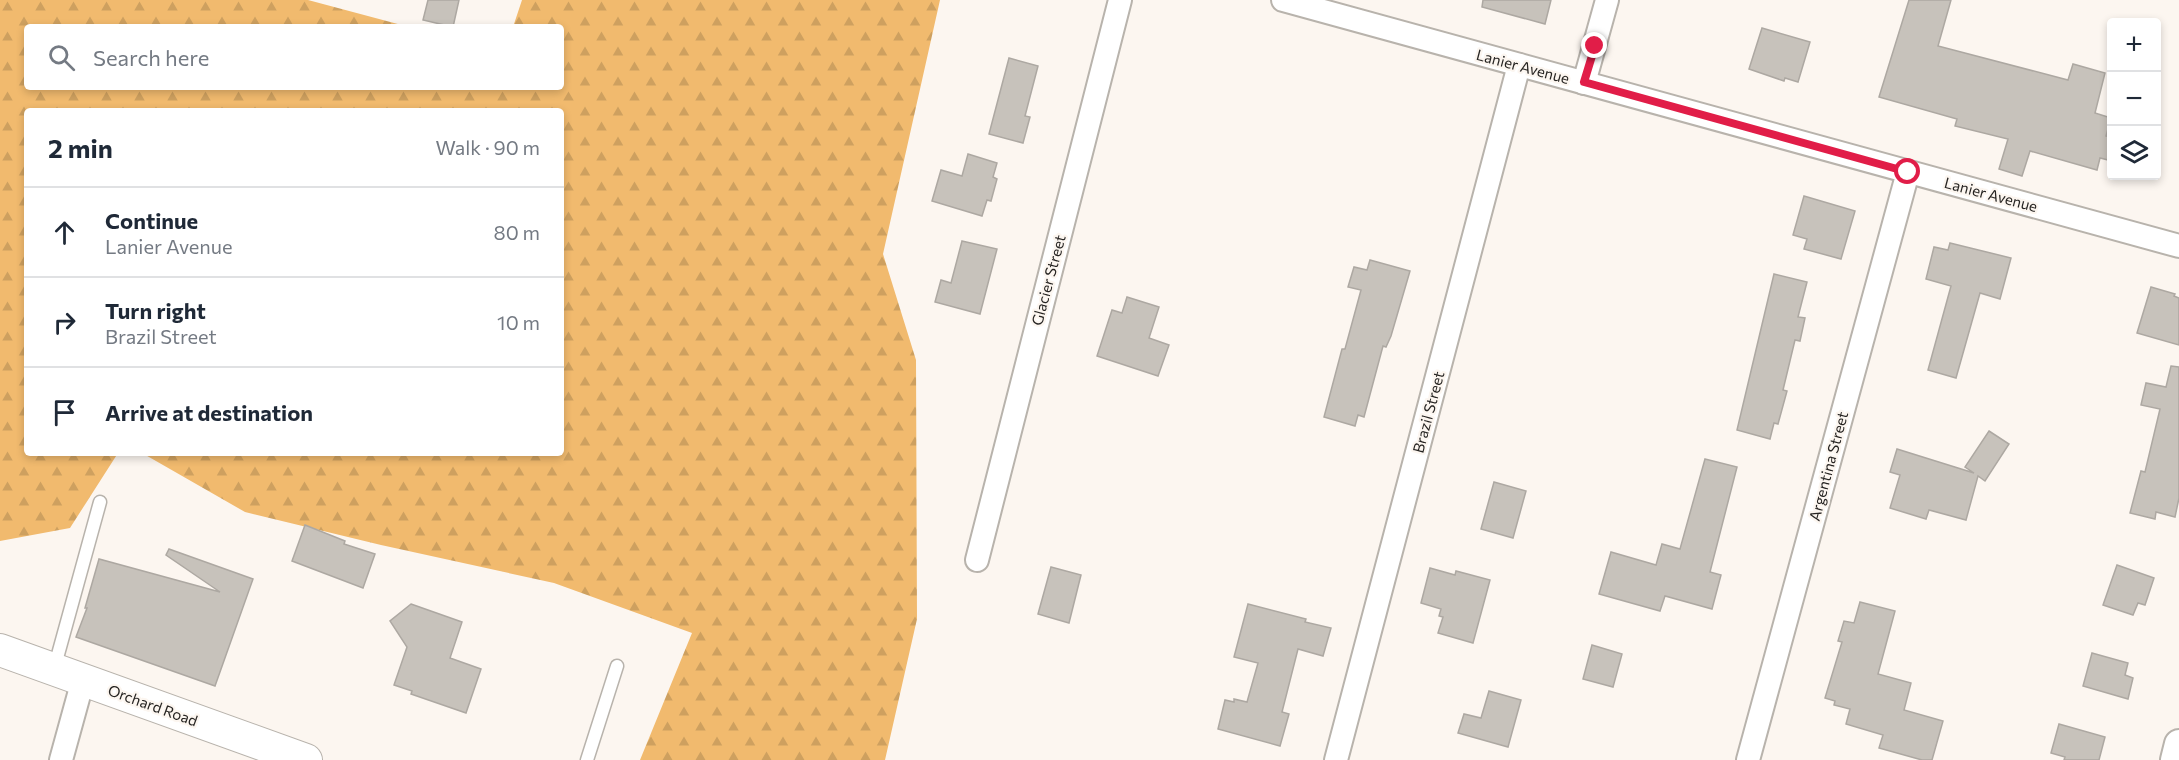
<!DOCTYPE html>
<html lang="en">
<head>
<meta charset="utf-8">
<style>
	:root { --surface:#fff; --page:#f6f6f7; --text:#1f2937; --muted:#747a83; --line:#e0e1e3 }
	body { margin:0; font-family:Commissioner,sans-serif; background:var(--page); color:var(--text) }
	.controls { position:absolute; right:18px; top:18px; display:grid; overflow:hidden; border-radius:6px; box-shadow:0 3px 9px #0003 }
	.controls button { width:54px; height:54px; display:grid; place-items:center; padding:0; border:0; border-bottom:2px solid var(--line); background:var(--surface); color:var(--text); font:30px sans-serif }
	.stop { position:absolute; width:18px; height:18px; margin:-14px; border:4px solid #e11d48; border-radius:50%; background:#fff }
	.stop.end { background:#e11d48; border-color:#fff; box-shadow:0 2px 6px #0008 }
	.list { margin:0; padding:0; list-style:none }
	h2 { display:flex; justify-content:space-between; align-items:center; height:78px; margin:0; padding:0 24px; font-size:26px }
	h2 small { font-size:20px; font-weight:400; color:var(--muted) }
	.list li { display:grid; grid-template-columns:39px 1fr auto; gap:18px; align-items:center; box-sizing:border-box; height:90px; padding:0 24px; border-top:2px solid var(--line) }
	.list b { display:block; font-size:22px; white-space:nowrap }
	.list p { margin:0; font-size:20px; white-space:nowrap; color:var(--muted) }
	.list em { font-size:20px; font-style:normal; color:var(--muted) }
	.icon { flex:none; width:33px; height:33px; fill:none; stroke:currentColor; stroke-width:2; stroke-linecap:round; stroke-linejoin:round }
	.map { position:relative; flex:none; width:2179px; height:760px; overflow:hidden }
	.search { position:absolute; background:var(--surface); box-shadow:0 3px 9px #0003; left:24px; top:24px; width:540px; height:66px; display:flex; align-items:center; gap:15px; box-sizing:border-box; padding:0 21px; border-radius:6px; color:var(--muted); font-size:22px }
	.panel { position:absolute; background:var(--surface); box-shadow:0 3px 9px #0003; left:24px; top:108px; width:540px; height:348px; border-radius:6px }
	.map>svg:first-child { display:block }
	.forest { fill:url(#forest-firs) }
	.building { fill:#c7c2bb; stroke:#ada8a2; stroke-width:1.5 }
	.lines { fill:none; stroke-linecap:round; stroke-linejoin:round }
	.service-casing { stroke:#b8b3ac; stroke-width:15 }
	.minor-casing { stroke:#b8b3ac; stroke-width:26 }
	.tertiary-casing { stroke:#b8b3ac; stroke-width:32 }
	.secondary-casing { stroke:#b8b3ac; stroke-width:34 }
	.service { stroke:#fff; stroke-width:12 }
	.minor { stroke:#fff; stroke-width:22 }
	.tertiary { stroke:#fff; stroke-width:28 }
	.secondary { stroke:#fff; stroke-width:32 }
	.route { stroke:#e11d48; stroke-width:8 }
	.labels { text-anchor:middle; dominant-baseline:central; stroke-width:4.5; stroke-linejoin:round; paint-order:stroke }
	.street-label { font-size:15px; fill:#262422; stroke:#fcf6f0 }
</style>
</head>
<body>
<div class="map">
<svg width="2179" height="760" viewBox="0 0 2179 760">
	<defs>
		<pattern id="forest-firs" width="22" height="20" patternUnits="userSpaceOnUse" patternTransform="scale(1.5)"><rect width="22" height="20" fill="#f1ba6e"/><path d="M5 1l3.5 6h-7zM16 11l3.5 6h-7z" fill="#cea05f"/></pattern>
	</defs>
	<rect width="100%" height="100%" fill="#fcf6f0"/>
	<polygon class="forest" points="0,0 308,0 409,27 27,27 27,87 561,87 561,27 513,27 522,0 940,0 883,254 916,360 917,619 885,760 640,760 692,633 554,583 381,545 245,512 142,453 561,453 561,111 27,111 27,453 118,453 70,528 0,541"/>
	<g class="building">
		<polygon points="428,0 459,0 453,27 423,20"/>
		<polygon points="1483,0 1551,0 1545,24 1482,7"/>
		<polygon points="1909,0 1951,0 1938,46 2068,80 2073,64 2105,73 2095,113 2111,118 2106,136 2112,138 2112,161 2100,158 2097,170 2030,151 2022,176 1999,169 2008,139 1955,126 1957,119 1879,97"/>
		<polygon points="1762,28 1810,42 1798,82 1785,78 1784,81 1749,69"/>
		<polygon points="1009,58 1038,66 1025,116 1030,117 1023,143 989,134"/>
		<polygon points="968,154 997,163 993,177 997,179 991,201 987,200 982,216 932,201 941,170 962,176"/>
		<polygon points="1804,196 1855,211 1841,259 1804,249 1807,239 1793,235"/>
		<polygon points="962,241 997,249 980,314 935,302 941,280 951,283"/>
		<polygon points="1950,243 2011,258 2000,299 1980,293 1956,378 1928,370 1951,286 1926,279 1934,247 1948,250"/>
		<polygon points="1370,260 1410,271 1391,336 1386,347 1383,346 1364,417 1358,415 1355,426 1324,417 1342,349 1345,349 1361,290 1348,287 1354,267 1367,270"/>
		<polygon points="1774,274 1807,282 1798,317 1805,318 1800,341 1795,340 1783,390 1787,391 1778,424 1774,423 1770,439 1737,430"/>
		<polygon points="2151,287 2175,294 2174,296 2179,298 2179,345 2137,333"/>
		<polygon points="1127,297 1159,307 1149,338 1169,345 1158,376 1097,356 1112,310 1122,313"/>
		<polygon points="2171,366 2179,367 2179,498 2175,517 2156,512 2155,519 2130,513 2141,471 2145,472 2160,409 2141,405 2146,383 2166,387"/>
		<polygon points="1989,431 2009,444 1985,481 1978,476 1966,520 1929,510 1926,519 1890,508 1900,475 1890,472 1897,449 1974,473 1965,467"/>
		<polygon points="1705,459 1737,467 1710,572 1721,575 1712,609 1665,596 1660,611 1599,594 1611,552 1656,565 1662,544 1680,549"/>
		<polygon points="1494,482 1526,491 1513,538 1481,529"/>
		<polygon points="305,525 345,541 344,544 375,554 363,588 292,561"/>
		<polygon points="169,549 253,579 215,686 76,637 87,608 85,608 99,559 220,592 166,555"/>
		<polygon points="2117,565 2154,578 2145,605 2138,603 2133,615 2103,605"/>
		<polygon points="1051,567 1081,575 1069,623 1038,614"/>
		<polygon points="1430,568 1455,575 1456,571 1490,580 1473,643 1438,633 1443,617 1439,616 1441,609 1421,603"/>
		<polygon points="1860,602 1895,611 1878,674 1911,683 1904,710 1943,721 1932,760 1922,760 1879,748 1883,735 1846,724 1850,709 1834,705 1835,701 1825,698 1842,642 1838,641 1844,621 1854,623"/>
		<polygon points="411,604 462,622 450,658 481,669 466,713 411,694 412,691 394,685 407,647 390,621"/>
		<polygon points="1248,604 1306,619 1305,622 1331,628 1323,656 1298,649 1282,712 1289,714 1280,746 1218,729 1225,700 1234,702 1234,699 1247,702 1258,663 1234,657"/>
		<polygon points="1592,645 1622,654 1613,687 1583,679"/>
		<polygon points="2092,653 2128,663 2125,675 2133,678 2128,699 2083,686"/>
		<polygon points="1489,691 1521,700 1508,747 1458,733 1464,714 1481,718"/>
		<polygon points="2059,724 2105,737 2099,760 2064,760 2065,757 2051,753"/>
	</g>
	<g class="lines">
		<defs>
			<g id="service">
				<polyline points="54,669 100,502"/>
				<polyline points="587,760 617,666"/>
			</g>
			<g id="minor">
				<polyline points="1283,0 2179,246"/>
				<polyline points="1584,83 1607,0"/>
				<polyline points="977,560 1120,0"/>
				<polyline points="61,760 83,680"/>
				<polyline points="1336,760 1519,65"/>
				<polyline points="1748,760 1908,172"/>
			</g>
			<polyline id="tertiary" points="2175,760 2179,744"/>
			<polyline id="secondary" points="0,650 306,760"/>
		</defs>
		<use href="#service" class="service-casing"/>
		<use href="#minor" class="minor-casing"/>
		<use href="#tertiary" class="tertiary-casing"/>
		<use href="#secondary" class="secondary-casing"/>
		<use href="#service" class="service"/>
		<use href="#minor" class="minor"/>
		<use href="#tertiary" class="tertiary"/>
		<use href="#secondary" class="secondary"/>
	</g>
	<g class="lines">
		<polyline class="route" points="1595,46 1584,82 1908,172"/>
	</g>
	<g class="labels">
		<g class="street-label">
			<text transform="translate(1523 66) rotate(15)">Lanier Avenue</text>
			<text transform="translate(1991 194) rotate(15)">Lanier Avenue</text>
			<text transform="translate(1048 280) rotate(-75)">Glacier Street</text>
			<text transform="translate(1428 412) rotate(-75)">Brazil Street</text>
			<text transform="translate(1828 466) rotate(-75)">Argentina Street</text>
			<text transform="translate(153 705) rotate(20)">Orchard Road</text>
		</g>
	</g>
</svg>
<div class="controls">
<button>+</button>
<button>−</button>
<button><svg class="icon" aria-label="layers" viewBox="0 0 24 24"><path d="M12 4l9 5-9 5-9-5zM3 14l9 5 9-5"/></svg></button>
</div>
<div class="stop" style="left:1908px;top:172px"></div>
<div class="stop end" style="left:1595px;top:46px"></div>
<div class="search"><svg class="icon" aria-label="search" viewBox="0 0 24 24"><circle cx="10" cy="10" r="6"/><path d="M15 15l6 6"/></svg>Search here</div>
<section class="panel">
<h2>2 min<small>Walk · 90 m</small></h2>
<ul class="list">
<li><svg class="icon" aria-label="ahead" viewBox="0 0 24 24"><path d="M12 20V5M6 11l6-6 6 6"/></svg><div><b>Continue</b><p>Lanier Avenue</p></div><em>80 m</em></li>
<li><svg class="icon" aria-label="right" viewBox="0 0 24 24"><path d="M7 20v-9h11M14 6l5 5-5 5"/></svg><div><b>Turn right</b><p>Brazil Street</p></div><em>10 m</em></li>
<li><svg class="icon" aria-label="arrive" viewBox="0 0 24 24"><path d="M6 21V4h12l-3 4 3 4H6"/></svg><div><b>Arrive at destination</b></div></li>
</ul>
</section>
</div>
</body>
</html>
